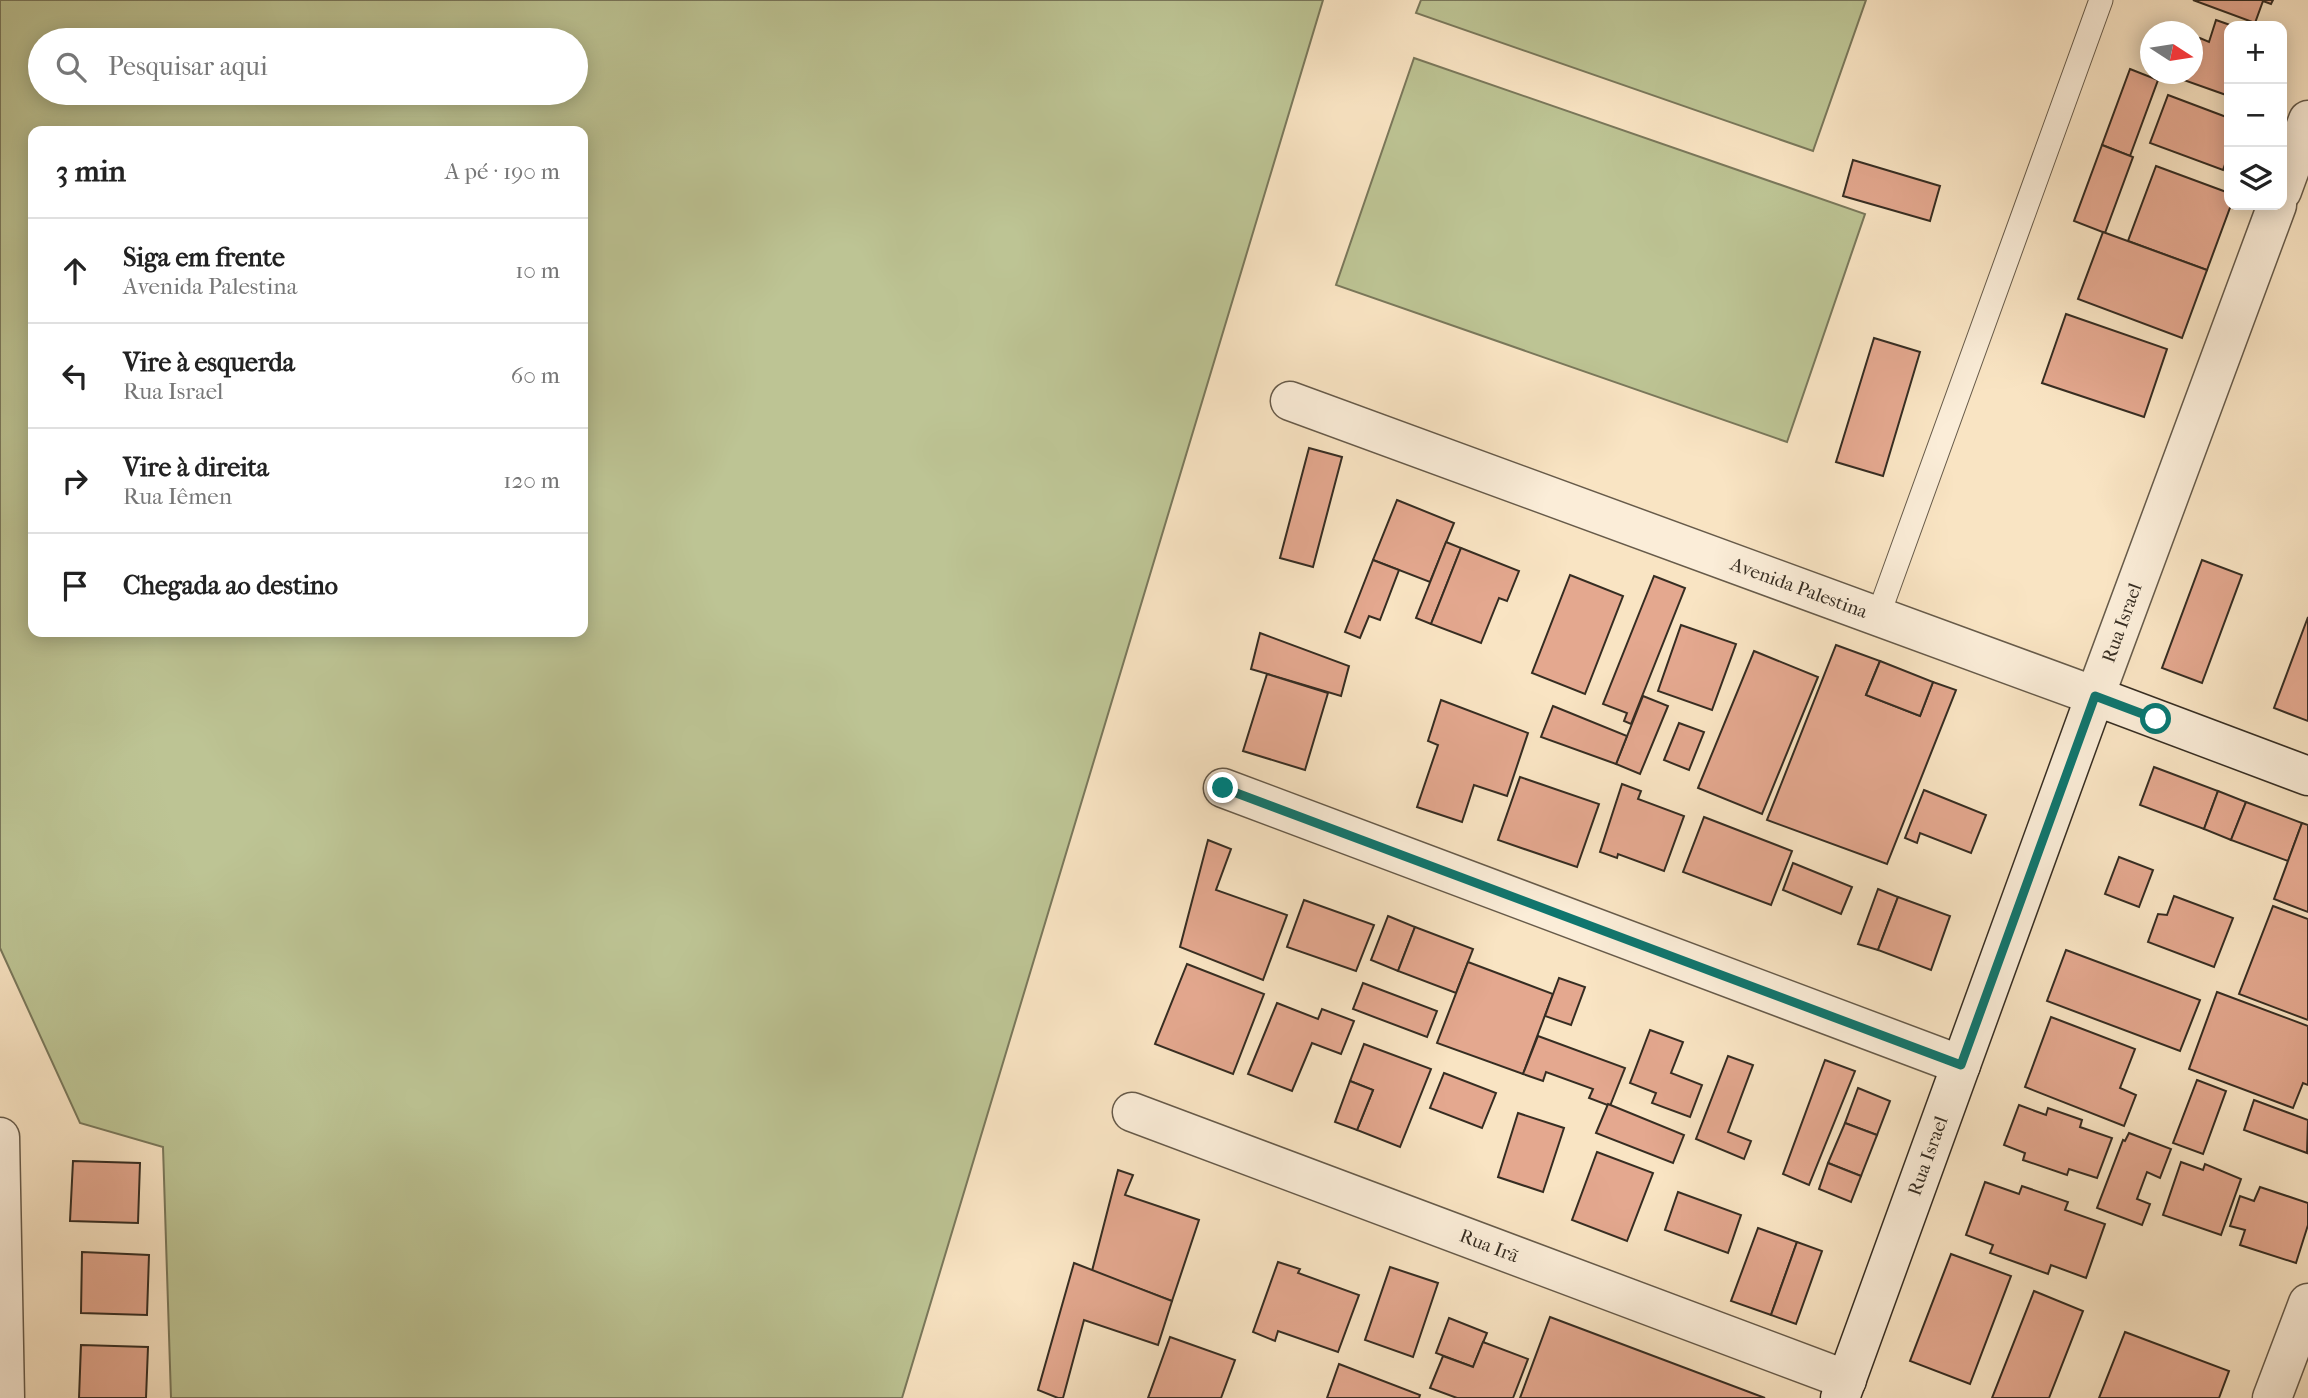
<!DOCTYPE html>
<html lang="pt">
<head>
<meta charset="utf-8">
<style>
	:root { --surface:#fff; --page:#f2f2f2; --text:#222; --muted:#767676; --line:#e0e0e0 }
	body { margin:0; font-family:"IM FELL French Canon",serif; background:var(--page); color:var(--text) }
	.controls { position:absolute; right:21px; top:21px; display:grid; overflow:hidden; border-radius:14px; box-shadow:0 4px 18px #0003 }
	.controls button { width:63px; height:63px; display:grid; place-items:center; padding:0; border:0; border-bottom:2px solid var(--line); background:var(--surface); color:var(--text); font:35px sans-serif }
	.compass { position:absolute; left:2140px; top:21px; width:63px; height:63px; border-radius:50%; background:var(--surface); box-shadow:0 4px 18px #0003; rotate:102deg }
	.stop { position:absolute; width:21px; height:21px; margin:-16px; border:5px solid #0f766e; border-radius:50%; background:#fff }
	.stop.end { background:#0f766e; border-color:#fff; box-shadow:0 2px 7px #0008 }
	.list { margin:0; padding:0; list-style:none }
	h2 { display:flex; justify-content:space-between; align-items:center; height:91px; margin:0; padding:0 28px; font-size:30px }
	h2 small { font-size:23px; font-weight:400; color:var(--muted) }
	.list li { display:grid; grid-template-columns:46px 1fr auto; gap:21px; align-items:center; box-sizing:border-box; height:105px; padding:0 28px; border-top:2px solid var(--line) }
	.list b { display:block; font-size:26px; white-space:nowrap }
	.list p { margin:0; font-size:23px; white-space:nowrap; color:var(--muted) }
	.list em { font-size:23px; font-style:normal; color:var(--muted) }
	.icon { flex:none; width:38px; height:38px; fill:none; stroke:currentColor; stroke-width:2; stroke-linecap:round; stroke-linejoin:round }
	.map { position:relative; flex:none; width:2308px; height:1398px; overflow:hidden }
	.search { position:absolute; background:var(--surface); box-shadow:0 4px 18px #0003; left:28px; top:28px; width:560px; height:77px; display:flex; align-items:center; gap:18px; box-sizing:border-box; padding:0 24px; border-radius:38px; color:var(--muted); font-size:26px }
	.panel { position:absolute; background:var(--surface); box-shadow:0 4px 18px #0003; left:28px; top:126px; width:560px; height:511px; border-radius:14px }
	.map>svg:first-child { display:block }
	.green { fill:#bdc494; stroke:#7a785b; stroke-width:2; fill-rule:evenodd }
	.building { fill:#e4a88f; stroke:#362d22; stroke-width:2 }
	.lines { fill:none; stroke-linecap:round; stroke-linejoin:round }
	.lane-casing { stroke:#675b4a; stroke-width:25 }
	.street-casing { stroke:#675b4a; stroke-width:41 }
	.secondary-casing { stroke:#362d22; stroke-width:41 }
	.lane { stroke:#fbedd8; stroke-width:23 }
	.street { stroke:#fbedd8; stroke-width:38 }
	.secondary { stroke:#fbedd8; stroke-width:38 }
	.route { stroke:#0f766e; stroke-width:9 }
	.labels { text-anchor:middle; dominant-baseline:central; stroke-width:5; stroke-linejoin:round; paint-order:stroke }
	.street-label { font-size:19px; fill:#362d22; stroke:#fbedd8 }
</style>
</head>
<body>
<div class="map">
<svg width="2308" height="1398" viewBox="0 0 2308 1398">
	<rect width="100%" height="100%" fill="#f9e4c3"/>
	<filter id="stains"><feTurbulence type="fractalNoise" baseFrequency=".00286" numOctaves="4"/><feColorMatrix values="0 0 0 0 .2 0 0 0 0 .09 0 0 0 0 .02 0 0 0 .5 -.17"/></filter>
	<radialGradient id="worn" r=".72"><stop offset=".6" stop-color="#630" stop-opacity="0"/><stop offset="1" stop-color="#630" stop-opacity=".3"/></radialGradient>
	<g class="green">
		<path d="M0 0H1323L902 1398H171L163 1147 80 1123 0 948ZM40 40H576V93H40ZM583 131V632H33V131Z"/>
		<polygon points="1421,0 1866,0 1813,151 1416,13"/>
		<polygon points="1414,58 1865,214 1787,442 1336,285"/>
	</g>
	<g class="building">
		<polygon points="2193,0 2273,0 2271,4 2263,1 2255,23"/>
		<polygon points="2216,20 2233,26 2229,26 2229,96 2178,78 2180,74 2192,74 2192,46 2196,47 2200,38 2209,42"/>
		<polygon points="2130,69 2158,80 2130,156 2102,145"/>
		<polygon points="2168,95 2229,118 2229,153 2223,170 2150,143"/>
		<polygon points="2102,145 2133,157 2105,233 2074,221"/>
		<polygon points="1853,160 1940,186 1930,221 1843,196"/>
		<polygon points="2156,166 2229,193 2229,205 2231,205 2207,270 2128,241"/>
		<polygon points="2103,232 2207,270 2182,338 2078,299"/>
		<polygon points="2066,314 2167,349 2144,417 2042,383"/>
		<polygon points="1874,338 1920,352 1883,476 1836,462"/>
		<polygon points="1309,448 1342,457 1313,567 1280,558"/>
		<polygon points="1397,500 1454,523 1430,582 1373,560"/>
		<polygon points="1446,542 1461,548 1431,624 1416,618"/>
		<polygon points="1461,548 1519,571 1507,601 1499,598 1481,643 1431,624"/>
		<polygon points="1373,560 1399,570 1380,620 1369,616 1360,638 1345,632"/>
		<polygon points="2202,560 2242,575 2202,683 2162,668"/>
		<polygon points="1570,575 1623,596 1585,694 1532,673"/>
		<polygon points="1654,576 1685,588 1631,724 1624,721 1627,713 1603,704"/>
		<polygon points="2308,617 2308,721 2274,708"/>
		<polygon points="1681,625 1736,644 1712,710 1658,691"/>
		<polygon points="1260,633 1349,666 1341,696 1251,669"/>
		<polygon points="1836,645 1880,661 1866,695 1920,716 1933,682 1956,690 1887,864 1767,820"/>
		<polygon points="1754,651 1818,677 1762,814 1698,788"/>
		<polygon points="1880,661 1933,682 1920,716 1866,695"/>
		<polygon points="1267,674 1328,693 1305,770 1243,751"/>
		<polygon points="1643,696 1668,706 1640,774 1616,764"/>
		<polygon points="1441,700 1528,733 1507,796 1474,785 1462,822 1417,807 1438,745 1428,741"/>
		<polygon points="1553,706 1627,736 1616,764 1541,737"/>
		<polygon points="1679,723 1704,732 1689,770 1664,760"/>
		<polygon points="2154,767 2218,791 2204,829 2140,805"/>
		<polygon points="1520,777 1599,804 1577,867 1498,840"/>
		<polygon points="1622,784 1641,791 1638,799 1684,816 1664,871 1618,854 1617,858 1600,852"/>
		<polygon points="1924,790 1986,815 1971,853 1920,833 1917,843 1905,838"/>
		<polygon points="2218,791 2246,802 2231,840 2204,829"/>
		<polygon points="2246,802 2302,823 2288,861 2231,840"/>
		<polygon points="1704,817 1792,851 1771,905 1683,872"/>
		<polygon points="2302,823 2308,825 2308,912 2274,899"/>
		<polygon points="1208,840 1231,849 1216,890 1287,915 1263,980 1180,947"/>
		<polygon points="2119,857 2153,870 2139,907 2105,894"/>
		<polygon points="1793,863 1852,887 1841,914 1783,890"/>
		<polygon points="1878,889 1898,897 1878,950 1858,944"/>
		<polygon points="2174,896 2233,918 2214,967 2148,942 2158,914 2167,915"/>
		<polygon points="1898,897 1950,916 1931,970 1878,950"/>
		<polygon points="1304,900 1374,925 1356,971 1287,947"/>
		<polygon points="2273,906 2308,919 2308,1020 2239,994"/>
		<polygon points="1388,916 1415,927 1398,971 1371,960"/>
		<polygon points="1415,927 1473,949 1456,993 1398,971"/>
		<polygon points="2066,950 2200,1000 2180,1051 2047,1001"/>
		<polygon points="1468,962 1553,994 1523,1074 1437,1043"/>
		<polygon points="1187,964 1264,994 1233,1074 1155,1044"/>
		<polygon points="1559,978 1585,987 1571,1025 1545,1016"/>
		<polygon points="1363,983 1437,1011 1427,1037 1353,1009"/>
		<polygon points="2217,992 2308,1026 2308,1085 2303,1083 2293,1108 2189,1069"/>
		<polygon points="1277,1003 1318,1019 1322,1009 1354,1021 1341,1054 1312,1043 1292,1091 1248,1074"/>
		<polygon points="2051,1017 2135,1049 2120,1088 2136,1095 2124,1126 2025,1087"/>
		<polygon points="1650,1030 1683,1042 1671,1073 1702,1085 1690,1117 1652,1103 1656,1093 1630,1083"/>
		<polygon points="1538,1036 1625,1068 1610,1106 1589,1098 1593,1089 1546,1072 1543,1081 1523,1074"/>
		<polygon points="1364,1044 1431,1069 1400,1147 1357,1130 1373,1090 1350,1081"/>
		<polygon points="1728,1056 1753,1065 1728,1132 1751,1141 1744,1159 1696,1139"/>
		<polygon points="1825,1060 1855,1071 1809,1185 1783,1174"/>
		<polygon points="1444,1073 1496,1093 1482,1128 1430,1108"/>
		<polygon points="2197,1080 2226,1091 2203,1154 2173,1143"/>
		<polygon points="1350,1081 1373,1090 1357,1130 1335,1122"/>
		<polygon points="1858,1088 1890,1101 1877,1135 1845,1123"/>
		<polygon points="2254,1100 2308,1120 2307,1153 2244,1130"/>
		<polygon points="1608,1104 1684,1135 1673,1163 1596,1133"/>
		<polygon points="2019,1105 2046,1115 2048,1108 2082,1120 2080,1127 2112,1138 2097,1178 2069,1169 2067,1175 2023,1160 2025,1153 2004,1145"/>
		<polygon points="1518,1113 1564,1128 1543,1192 1498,1177"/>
		<polygon points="1845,1123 1877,1135 1861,1176 1828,1163"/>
		<polygon points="2129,1133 2171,1149 2160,1178 2147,1172 2137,1199 2150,1204 2142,1225 2097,1208 2123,1140 2125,1141"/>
		<polygon points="1597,1152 1653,1173 1627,1241 1572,1220"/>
		<polygon points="73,1161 140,1163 138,1223 70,1221"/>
		<polygon points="2181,1162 2203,1170 2205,1164 2241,1179 2221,1235 2163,1215"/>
		<polygon points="1828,1163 1861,1176 1851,1202 1819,1189"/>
		<polygon points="1118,1170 1133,1175 1125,1195 1199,1220 1172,1301 1092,1271"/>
		<polygon points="1985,1182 2019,1194 2022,1186 2068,1202 2065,1210 2105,1224 2086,1278 2051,1265 2048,1274 1990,1253 1993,1245 1966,1235"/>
		<polygon points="2260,1187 2308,1203 2308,1225 2296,1263 2240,1245 2245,1230 2230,1226 2240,1196 2254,1201"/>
		<polygon points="1678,1192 1741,1215 1728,1253 1665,1230"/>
		<polygon points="1758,1228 1797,1242 1771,1315 1731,1301"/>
		<polygon points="1797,1242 1822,1251 1796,1324 1771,1315"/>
		<polygon points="82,1252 149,1255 147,1315 81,1313"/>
		<polygon points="1951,1254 2011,1276 1970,1384 1910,1361"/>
		<polygon points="1278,1262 1300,1269 1298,1273 1359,1295 1338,1352 1278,1331 1275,1341 1253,1332"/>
		<polygon points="1074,1263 1172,1301 1158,1345 1084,1320 1063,1398 1058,1398 1038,1390"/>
		<polygon points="1390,1267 1438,1283 1413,1357 1365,1340"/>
		<polygon points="2034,1291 2083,1311 2049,1398 1992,1398"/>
		<polygon points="1550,1317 1765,1398 1520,1398"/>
		<polygon points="1449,1318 1487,1333 1473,1367 1436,1353"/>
		<polygon points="2125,1332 2229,1371 2219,1398 2099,1398"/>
		<polygon points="1170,1337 1235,1360 1221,1398 1148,1398"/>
		<polygon points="1483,1342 1528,1359 1513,1398 1457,1398 1430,1388 1443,1356 1473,1367"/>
		<polygon points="81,1345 148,1347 146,1398 79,1398"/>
		<polygon points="1339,1364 1420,1395 1419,1398 1327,1398"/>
	</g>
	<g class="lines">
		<defs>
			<polyline id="lane" points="1878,616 2101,0"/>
			<g id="street">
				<polyline points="2282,191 2308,120"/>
				<polyline points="1290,401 2095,696 2277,205"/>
				<polyline points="1223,788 1961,1065"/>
				<polyline points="1132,1112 1847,1380"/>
				<polyline points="0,1137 5,1398"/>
				<polyline points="2272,1398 2308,1303"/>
			</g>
			<polyline id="secondary" points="1840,1398 2095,696 2308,776"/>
		</defs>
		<use href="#lane" class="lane-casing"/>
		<use href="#street" class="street-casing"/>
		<use href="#secondary" class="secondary-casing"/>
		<use href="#lane" class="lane"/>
		<use href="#street" class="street"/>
		<use href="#secondary" class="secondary"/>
	</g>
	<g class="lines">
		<polyline class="route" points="1223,788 1961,1065 2095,696 2156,719"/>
	</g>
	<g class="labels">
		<g class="street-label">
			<text transform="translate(1799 588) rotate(20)">Avenida Palestina</text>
			<text transform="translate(2122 623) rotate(-70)">Rua Israel</text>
			<text transform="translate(1928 1156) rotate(-70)">Rua Israel</text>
			<text transform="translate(1489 1246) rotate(21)">Rua Irã</text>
		</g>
	</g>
	<rect width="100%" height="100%" filter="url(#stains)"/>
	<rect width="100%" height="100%" fill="url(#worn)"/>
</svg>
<div class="controls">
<button>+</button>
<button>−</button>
<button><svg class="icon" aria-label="layers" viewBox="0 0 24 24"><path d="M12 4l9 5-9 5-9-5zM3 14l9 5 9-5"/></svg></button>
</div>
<svg class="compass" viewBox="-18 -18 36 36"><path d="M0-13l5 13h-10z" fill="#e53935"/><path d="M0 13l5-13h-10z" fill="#767676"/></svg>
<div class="stop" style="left:2156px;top:719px"></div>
<div class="stop end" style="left:1223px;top:788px"></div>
<div class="search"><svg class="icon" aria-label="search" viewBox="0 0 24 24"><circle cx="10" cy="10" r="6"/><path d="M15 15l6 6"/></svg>Pesquisar aqui</div>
<section class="panel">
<h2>3 min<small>A pé · 190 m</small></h2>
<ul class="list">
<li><svg class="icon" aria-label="ahead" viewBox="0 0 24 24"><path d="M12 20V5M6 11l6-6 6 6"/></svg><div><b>Siga em frente</b><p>Avenida Palestina</p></div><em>10 m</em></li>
<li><svg class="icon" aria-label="left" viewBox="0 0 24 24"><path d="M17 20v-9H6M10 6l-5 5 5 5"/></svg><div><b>Vire à esquerda</b><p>Rua Israel</p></div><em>60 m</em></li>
<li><svg class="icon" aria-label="right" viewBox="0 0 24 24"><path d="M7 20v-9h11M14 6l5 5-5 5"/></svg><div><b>Vire à direita</b><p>Rua Iêmen</p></div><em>120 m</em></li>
<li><svg class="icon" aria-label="arrive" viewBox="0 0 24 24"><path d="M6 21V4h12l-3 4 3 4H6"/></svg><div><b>Chegada ao destino</b></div></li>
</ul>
</section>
</div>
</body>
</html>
